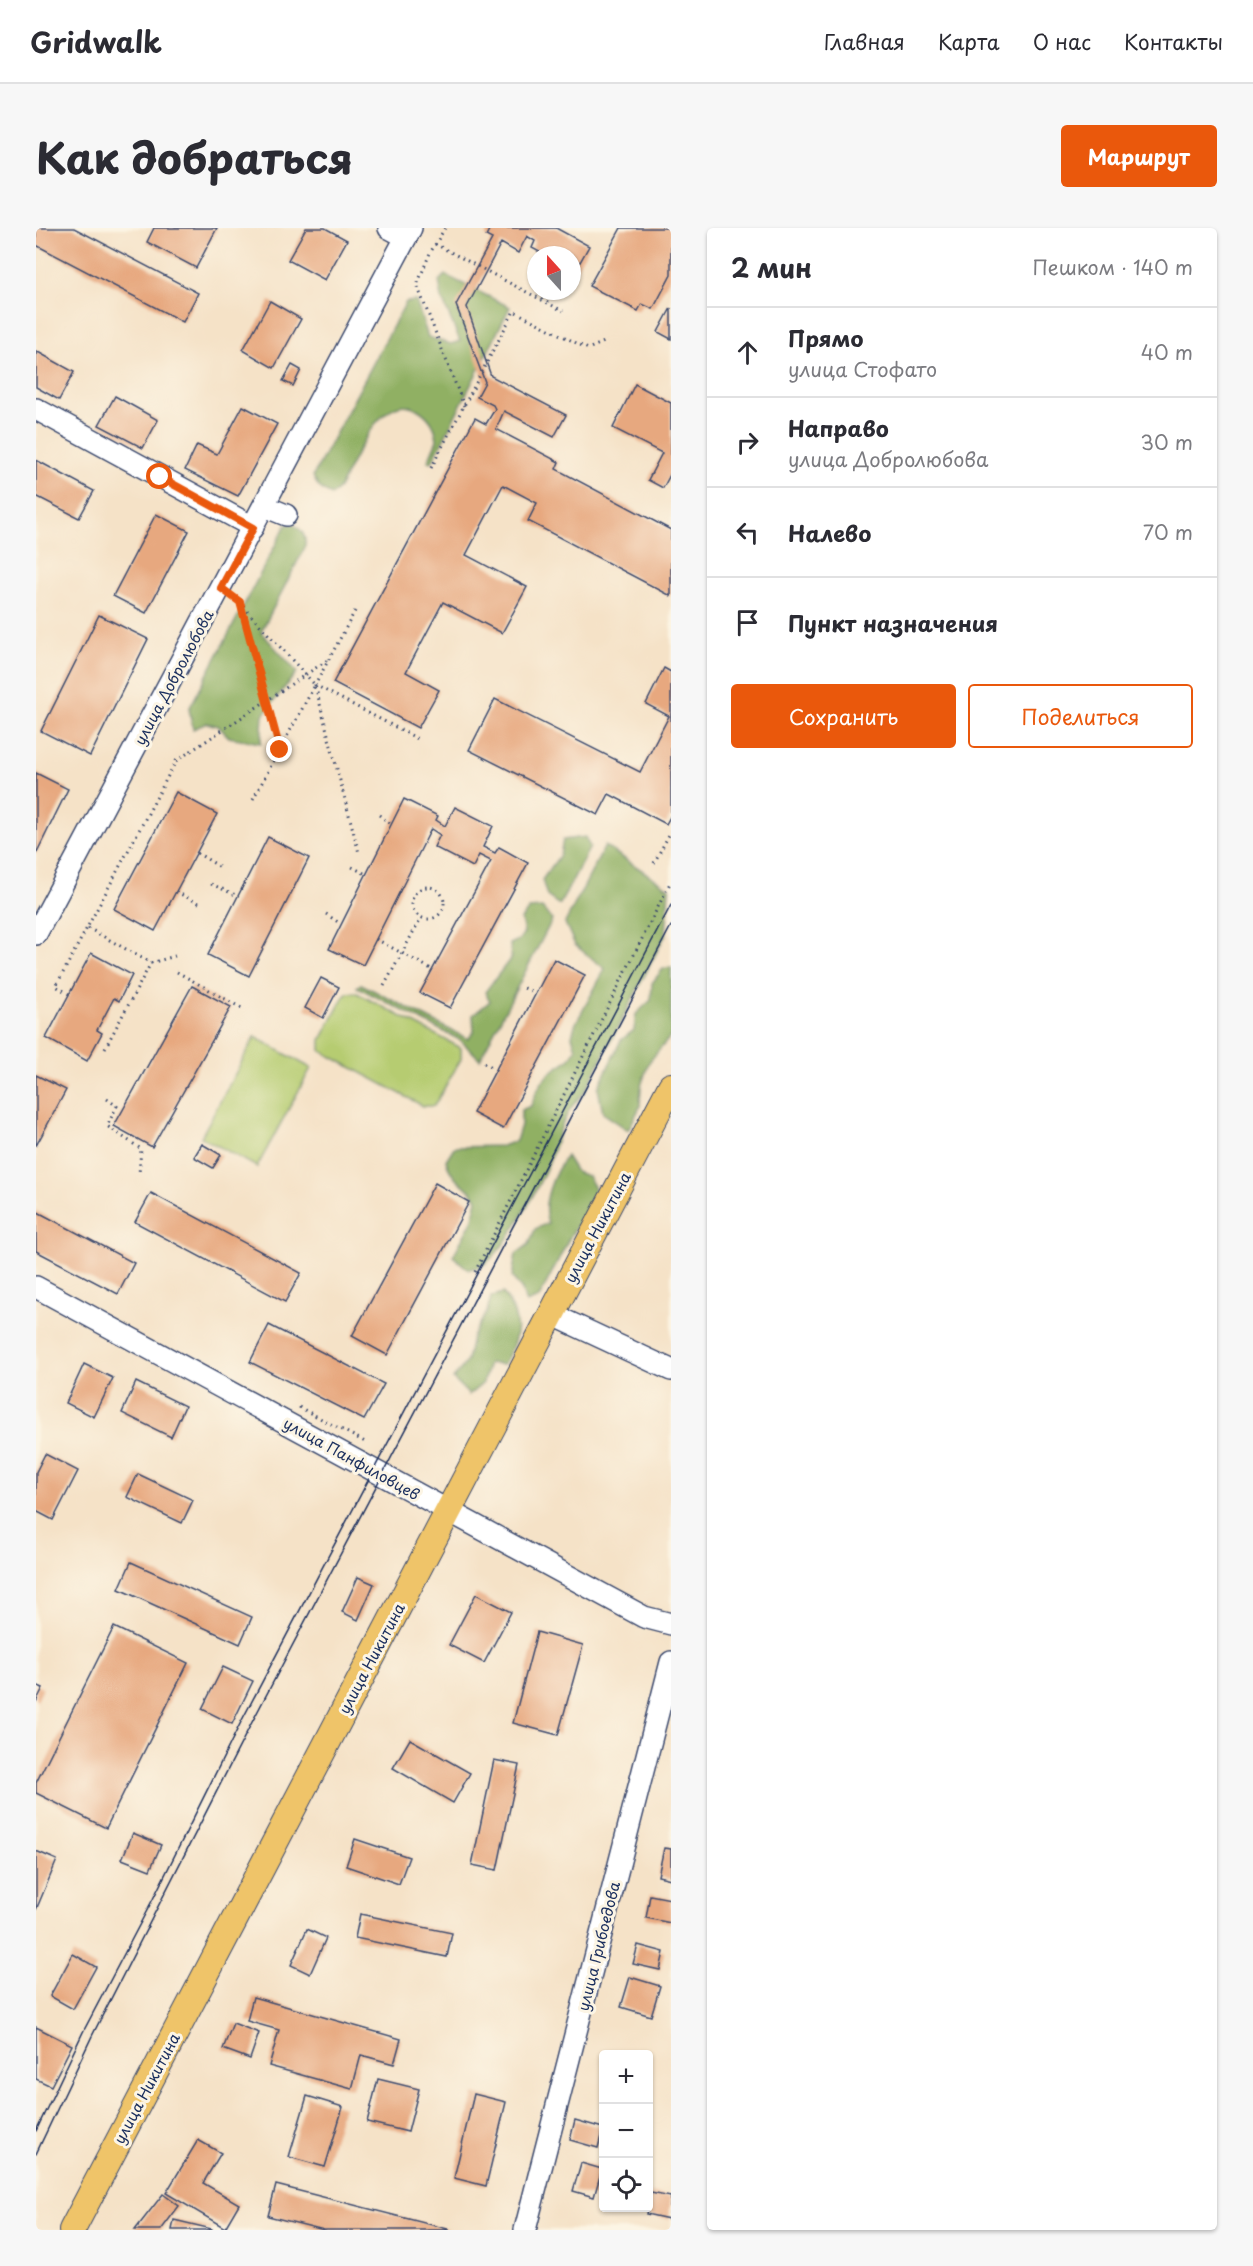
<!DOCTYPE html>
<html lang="ru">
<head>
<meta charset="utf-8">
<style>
	:root { --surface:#fff; --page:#f7f7f7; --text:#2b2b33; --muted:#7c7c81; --line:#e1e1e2; --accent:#ea580c }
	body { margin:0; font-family:"Playpen Sans",sans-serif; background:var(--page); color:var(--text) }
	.controls { position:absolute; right:18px; bottom:18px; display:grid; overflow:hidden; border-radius:6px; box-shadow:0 2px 4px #0004 }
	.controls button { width:54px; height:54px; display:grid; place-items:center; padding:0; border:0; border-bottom:2px solid var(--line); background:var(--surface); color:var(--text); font:30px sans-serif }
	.compass { position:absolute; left:491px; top:18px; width:54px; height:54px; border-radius:50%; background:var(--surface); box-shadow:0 2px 4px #0004; rotate:339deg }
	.stop { position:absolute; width:18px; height:18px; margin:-14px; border:4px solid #ea580c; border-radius:50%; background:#fff }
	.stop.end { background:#ea580c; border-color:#fff; box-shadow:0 2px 6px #0008 }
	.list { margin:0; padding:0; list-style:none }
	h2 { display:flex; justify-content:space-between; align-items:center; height:78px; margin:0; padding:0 24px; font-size:26px }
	h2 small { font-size:20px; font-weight:400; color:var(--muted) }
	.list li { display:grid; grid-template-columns:39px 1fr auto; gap:18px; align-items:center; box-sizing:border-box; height:90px; padding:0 24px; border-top:2px solid var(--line) }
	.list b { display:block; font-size:22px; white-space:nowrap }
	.list p { margin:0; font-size:20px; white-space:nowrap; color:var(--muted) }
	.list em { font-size:20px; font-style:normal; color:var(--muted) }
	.actions { display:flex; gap:12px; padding:18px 24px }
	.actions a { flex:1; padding:14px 0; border:2px solid var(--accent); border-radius:6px; text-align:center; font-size:21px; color:var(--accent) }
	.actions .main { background:var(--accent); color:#fff }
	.icon { flex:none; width:33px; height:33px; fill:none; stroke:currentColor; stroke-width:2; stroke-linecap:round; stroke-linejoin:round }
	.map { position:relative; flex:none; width:635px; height:2002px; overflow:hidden; border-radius:6px }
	header { display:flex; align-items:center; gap:36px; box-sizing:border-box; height:84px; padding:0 30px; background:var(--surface); border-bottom:2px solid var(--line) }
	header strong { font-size:28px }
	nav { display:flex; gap:33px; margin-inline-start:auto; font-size:21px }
	.intro { display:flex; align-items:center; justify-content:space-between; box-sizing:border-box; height:144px; padding:0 36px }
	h1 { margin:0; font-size:42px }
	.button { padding:15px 27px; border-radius:6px; background:var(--accent); color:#fff; font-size:21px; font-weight:700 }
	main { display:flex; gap:36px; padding:0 36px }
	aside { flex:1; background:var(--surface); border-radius:6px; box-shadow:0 2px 4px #0004 }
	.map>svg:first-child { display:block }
	.green { fill:#b6cc71; stroke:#687e68; stroke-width:1.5 }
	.forest { fill:#90b063; stroke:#567060; stroke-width:1.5 }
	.building { fill:#e7a87f }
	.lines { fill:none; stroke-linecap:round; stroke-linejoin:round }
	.minor-casing { stroke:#3c4a6e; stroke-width:24 }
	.major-casing { stroke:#3c4a6e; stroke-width:28 }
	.path { stroke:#3c4a6e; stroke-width:3; stroke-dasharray:1.5 4.5; stroke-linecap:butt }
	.minor { stroke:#fff; stroke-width:21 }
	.major { stroke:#efc469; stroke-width:26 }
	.tram { stroke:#1b2f5e; stroke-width:1.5 }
	.route { stroke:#ea580c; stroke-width:8 }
	.labels { text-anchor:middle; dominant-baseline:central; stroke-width:6; stroke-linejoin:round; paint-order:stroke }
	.street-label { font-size:15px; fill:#1b2f5e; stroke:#fcf5e5 }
</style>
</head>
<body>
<header>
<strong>Gridwalk</strong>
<nav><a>Главная</a><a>Карта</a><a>О нас</a><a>Контакты</a></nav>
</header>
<div class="intro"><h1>Как добраться</h1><a class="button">Маршрут</a></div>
<main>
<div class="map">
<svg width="635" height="2002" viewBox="0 0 635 2002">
	<rect width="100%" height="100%" fill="#fcf5e5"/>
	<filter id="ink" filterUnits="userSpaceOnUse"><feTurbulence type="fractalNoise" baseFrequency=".0167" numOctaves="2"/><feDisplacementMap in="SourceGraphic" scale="12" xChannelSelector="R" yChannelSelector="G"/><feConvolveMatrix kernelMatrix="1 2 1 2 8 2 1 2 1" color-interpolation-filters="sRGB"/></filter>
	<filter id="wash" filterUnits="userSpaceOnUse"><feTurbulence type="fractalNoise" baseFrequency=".008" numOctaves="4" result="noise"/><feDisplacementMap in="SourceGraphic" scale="24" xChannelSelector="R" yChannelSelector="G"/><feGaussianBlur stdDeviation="1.35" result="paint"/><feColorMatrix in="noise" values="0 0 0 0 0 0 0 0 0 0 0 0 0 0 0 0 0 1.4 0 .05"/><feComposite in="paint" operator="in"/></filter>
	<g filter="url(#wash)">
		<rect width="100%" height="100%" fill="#f5e2c7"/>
		<g class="green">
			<polygon points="319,764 425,820 425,831 398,878 387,878 285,823 285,812 307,770 312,765"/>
			<polygon points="219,809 275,840 221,939 165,909"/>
		</g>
		<g class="forest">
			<path d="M409 47 474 79 396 234 392 233 401 212C400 198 393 188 381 181 346 159 316 237 303 260L296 267C285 263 281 258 277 248L370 74 380 73 392 109 415 116 424 113 406 71 403 53Z"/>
			<path d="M257 296C267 303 270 307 269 319L225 404 261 444 227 487 225 515 193 509 182 498 171 495 157 501 153 481 250 297Z"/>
			<polygon points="549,609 554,619 524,676 522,676 511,668 506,652 524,627 527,612"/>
			<path d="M569 618 633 660 630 706 548 865C526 885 523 908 513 934 503 958 468 1027 445 1038 442 1040 436 1040 432 1041L417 1028 437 991 441 971C431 956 414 951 410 932L418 919 466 918 480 913 485 897V882L495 878C499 865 507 849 519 841 531 832 532 835 540 821L536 808 539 797 569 741 539 717 529 695Z"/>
			<polygon points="506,680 516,692 444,831 424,812 321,759 325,756 432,811 438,804 437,787 454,773 449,764 475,730 474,716 483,712 488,705 485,691 493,681"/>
			<polygon points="635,739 635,808 613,834 605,858 604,879 592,902 567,885 562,860 585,812 598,802 600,786 615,772 616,755 627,741"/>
			<path d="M530 928 540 944 552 948 559 960 550 984 535 1007 503 1070 490 1075 486 1062 476 1049 480 1026 493 1016 499 1001 512 995C504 976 518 945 530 928Z"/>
			<path d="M467 1065C487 1092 483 1110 467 1137L453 1135 447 1155 433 1167 417 1151 431 1133 436 1109 451 1084 455 1069Z"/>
		</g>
		<g id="blocks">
			<g class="building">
				<polygon points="0,0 38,0 162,65 147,94 0,17"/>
				<polygon points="118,0 181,0 160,40 111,14"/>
				<polygon points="270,0 289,0 311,12 289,52 252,32"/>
				<polygon points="454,0 520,0 553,18 539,43 536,42 536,27 509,27 496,20 499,13 491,8 482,25 465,15 431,79 455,148 530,187 518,209 468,183 460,201 523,234 520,241 635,302 635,368 492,293 501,275 467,257 430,327 491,359 466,405 407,374 370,444 403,462 382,500 297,455 439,190 450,196 459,181 457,177 441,169 449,154 420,77 456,11 450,8"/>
				<polygon points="585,0 635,0 635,47 617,81 606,76 602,83 553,58"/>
				<polygon points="234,73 265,91 238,140 207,122"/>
				<polygon points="635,80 635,111 622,104"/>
				<polygon points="0,123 38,144 23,172 0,159"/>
				<polygon points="256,137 265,142 257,158 247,153"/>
				<polygon points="599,156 635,175 635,245 627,260 612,252 626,225 577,200"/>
				<polygon points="79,168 122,192 107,220 63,197"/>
				<polygon points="207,178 241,196 202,268 149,242 161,217 181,226"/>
				<polygon points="0,232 58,263 43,290 0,268"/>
				<polygon points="120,286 153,303 110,385 77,368"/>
				<polygon points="63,387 112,411 54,528 5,503"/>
				<polygon points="628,440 635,444 635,587 630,596 573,566 562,587 433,522 459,471 604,544 633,488 610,476"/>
				<polygon points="0,545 32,561 0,626"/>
				<polygon points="140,564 181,586 119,703 78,681"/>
				<polygon points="368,571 402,588 400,592 409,598 419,579 457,598 447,619 459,625 463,619 492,635 414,780 384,765 455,633 443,627 437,639 398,619 404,607 395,601 327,737 293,721"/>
				<polygon points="232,609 273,630 213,748 172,727"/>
				<polygon points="55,725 96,747 83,773 78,770 61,802 66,805 51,833 10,810"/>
				<polygon points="518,731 549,747 467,901 437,885"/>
				<polygon points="285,750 303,759 287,790 269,780"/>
				<polygon points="156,758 195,779 116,919 78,898"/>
				<polygon points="0,847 30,862 0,918"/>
				<polygon points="166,916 185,927 177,940 158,929"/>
				<polygon points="399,955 433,974 351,1127 316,1108"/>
				<polygon points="115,965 265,1045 249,1074 99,994"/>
				<polygon points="0,983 98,1035 82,1066 0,1023"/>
				<polygon points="233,1097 348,1156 328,1192 214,1134"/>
				<polygon points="48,1136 77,1150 58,1189 30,1175"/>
				<polygon points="100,1154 149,1178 135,1209 86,1185"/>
				<polygon points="9,1226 42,1243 17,1292 0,1283 0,1244"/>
				<polygon points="102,1246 157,1272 146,1295 91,1269"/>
				<polygon points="95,1334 216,1389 204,1416 83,1361"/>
				<polygon points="322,1349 338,1356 322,1392 306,1384"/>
				<polygon points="440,1366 475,1384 448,1435 413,1417"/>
				<polygon points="78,1399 152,1435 70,1600 0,1565 0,1555"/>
				<polygon points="501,1404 547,1417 522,1507 477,1495"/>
				<polygon points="187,1439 217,1453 196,1496 166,1481"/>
				<polygon points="0,1457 7,1460 0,1474"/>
				<polygon points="374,1511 434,1545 417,1575 357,1540"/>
				<polygon points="458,1532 483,1537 461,1642 436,1637"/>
				<polygon points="97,1605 125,1617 114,1642 86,1631"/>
				<polygon points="319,1611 373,1629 363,1656 310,1638"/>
				<polygon points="628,1620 635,1621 635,1651 622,1648"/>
				<polygon points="0,1623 21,1632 0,1682"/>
				<polygon points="614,1667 635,1671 635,1695 610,1690"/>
				<polygon points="324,1686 416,1705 411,1729 319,1710"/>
				<polygon points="271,1701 290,1710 274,1746 255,1737"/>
				<polygon points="602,1717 628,1724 624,1742 597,1736"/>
				<polygon points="37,1726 60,1739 37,1781 14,1768"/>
				<polygon points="594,1749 624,1758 615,1788 585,1779"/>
				<polygon points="217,1769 365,1811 358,1836 325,1827 316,1861 233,1838 243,1802 211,1793"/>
				<polygon points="197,1795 223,1805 214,1831 187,1821"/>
				<polygon points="0,1799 36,1817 15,1858 0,1851"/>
				<polygon points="342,1851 383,1861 372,1904 331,1894"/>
				<polygon points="438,1866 470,1874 450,1958 418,1950"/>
				<polygon points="271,1868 307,1879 289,1939 253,1929"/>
				<polygon points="539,1892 567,1900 562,1920 534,1912"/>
				<polygon points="162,1912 185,1925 167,1955 203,1976 189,2000 130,1965"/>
				<polygon points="545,1935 566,1941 558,1969 537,1963"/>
				<polygon points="240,1957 412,2001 412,2002 288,2002 232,1988"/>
				<polygon points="615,1965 635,1969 633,1991 610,1986"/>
				<polygon points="127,1966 143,1978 125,2002 99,2002"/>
				<polygon points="138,1992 176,2001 176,2002 136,2002"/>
			</g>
		</g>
	</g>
	<g filter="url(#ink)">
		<use href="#blocks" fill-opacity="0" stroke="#3c4a6e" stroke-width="1.5"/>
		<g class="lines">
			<defs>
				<g id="minor">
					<polyline points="353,0 370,9"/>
					<polyline points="0,181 217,299"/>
					<polyline points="228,278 250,287"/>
					<polyline points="0,706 375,0"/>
					<polyline points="0,1059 608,1389 635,1396"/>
					<polyline points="515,1086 635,1142"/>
					<polyline points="489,2002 635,1434"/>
				</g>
				<polyline id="major" points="36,2002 635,858"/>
			</defs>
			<use href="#minor" class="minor-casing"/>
			<use href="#major" class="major-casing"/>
			<g class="path">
				<polyline points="409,0 394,25 381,57 428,178"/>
				<polyline points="399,16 527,83"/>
				<polyline points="395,240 478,83 552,121 568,114"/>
				<polyline points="199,370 279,457 323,625"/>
				<polyline points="204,375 244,522"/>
				<polyline points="319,383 279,457 382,511"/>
				<polyline points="217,571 278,459"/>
				<polyline points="343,587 355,596"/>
				<polyline points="161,625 184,639"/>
				<polyline points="618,635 635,603"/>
				<polyline points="316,639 330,646"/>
				<polyline points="175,656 202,668"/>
				<circle cx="392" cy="675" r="16"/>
				<polyline points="140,664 165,676"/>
				<polyline points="290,686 305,696"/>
				<polyline points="52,700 115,735 139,728"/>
				<polyline points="340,711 397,742"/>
				<polyline points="141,744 209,782"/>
				<polyline points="348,758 385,690"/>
				<polyline points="488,760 500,765"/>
				<polyline points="33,766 20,758 140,533 293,431"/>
				<polyline points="69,820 115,735"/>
				<polyline points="448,835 460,841"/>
				<polyline points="71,871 81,878 71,898 105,921 103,946"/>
				<polyline points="439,1044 635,653"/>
				<polyline points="263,1179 329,1214"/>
			</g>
			<use href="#minor" class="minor"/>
			<use href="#major" class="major"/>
			<g class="tram">
				<polyline points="0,1903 47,1804 117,1671 205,1494 635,677"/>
				<polyline points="0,1926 56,1808 214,1498 635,698"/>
			</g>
		</g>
	</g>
	<g class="lines" filter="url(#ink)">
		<polyline class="route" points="124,249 217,300 185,360 204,374 244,522"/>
	</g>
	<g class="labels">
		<g class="street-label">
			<text transform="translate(137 449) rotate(-62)">улица Добролюбова</text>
			<text transform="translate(561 999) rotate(-62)">улица Никитина</text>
			<text transform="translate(316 1230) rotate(29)">улица Панфиловцев</text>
			<text transform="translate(335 1430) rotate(-62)">улица Никитина</text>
			<text transform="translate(562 1718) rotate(-76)">улица Грибоедова</text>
			<text transform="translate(110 1860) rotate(-62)">улица Никитина</text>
		</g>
	</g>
</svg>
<div class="controls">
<button>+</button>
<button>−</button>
<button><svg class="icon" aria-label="locate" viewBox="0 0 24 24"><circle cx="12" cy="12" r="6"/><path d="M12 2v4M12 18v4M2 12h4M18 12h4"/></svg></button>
</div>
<svg class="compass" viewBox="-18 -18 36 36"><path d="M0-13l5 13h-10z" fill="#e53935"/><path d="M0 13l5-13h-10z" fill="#7c7c81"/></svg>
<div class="stop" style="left:124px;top:249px"></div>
<div class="stop end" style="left:244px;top:522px"></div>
</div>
<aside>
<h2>2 мин<small>Пешком · 140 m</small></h2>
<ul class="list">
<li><svg class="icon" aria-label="ahead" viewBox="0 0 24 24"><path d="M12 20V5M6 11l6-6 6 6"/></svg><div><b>Прямо</b><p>улица Стофато</p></div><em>40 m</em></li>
<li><svg class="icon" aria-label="right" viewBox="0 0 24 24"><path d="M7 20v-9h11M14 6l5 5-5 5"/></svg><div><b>Направо</b><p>улица Добролюбова</p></div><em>30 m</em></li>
<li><svg class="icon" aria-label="left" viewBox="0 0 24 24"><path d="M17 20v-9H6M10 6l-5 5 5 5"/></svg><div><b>Налево</b></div><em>70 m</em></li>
<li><svg class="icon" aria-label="arrive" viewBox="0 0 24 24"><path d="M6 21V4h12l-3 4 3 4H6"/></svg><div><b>Пункт назначения</b></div></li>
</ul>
<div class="actions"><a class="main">Сохранить</a><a>Поделиться</a></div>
</aside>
</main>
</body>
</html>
